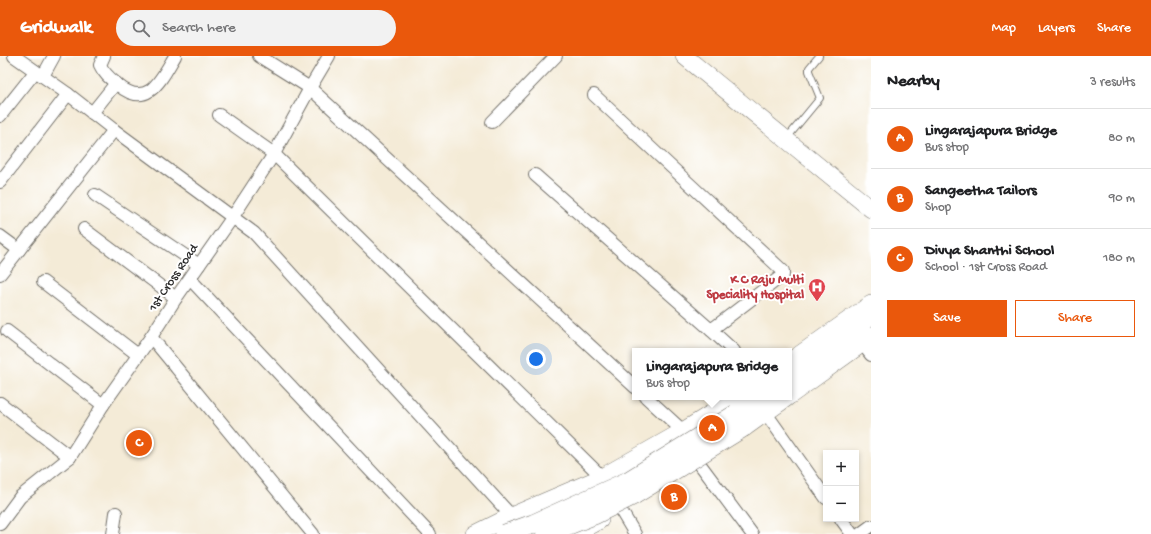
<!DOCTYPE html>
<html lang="en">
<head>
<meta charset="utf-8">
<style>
	:root { --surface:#fff; --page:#f2f2f2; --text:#202124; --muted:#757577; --line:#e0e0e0; --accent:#ea580c }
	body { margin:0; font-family:"Gochi Hand",sans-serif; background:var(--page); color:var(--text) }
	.controls { position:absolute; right:12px; bottom:12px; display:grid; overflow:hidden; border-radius:0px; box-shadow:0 2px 6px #0003 }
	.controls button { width:36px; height:36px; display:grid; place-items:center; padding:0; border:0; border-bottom:1px solid var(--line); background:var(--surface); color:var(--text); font:20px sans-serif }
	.you { position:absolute; left:536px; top:303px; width:14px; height:14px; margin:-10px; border:3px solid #fff; border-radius:50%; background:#1a73e8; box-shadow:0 0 0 6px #1a73e833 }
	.badge { display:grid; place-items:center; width:26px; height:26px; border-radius:50%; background:var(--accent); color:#fff; font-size:13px; font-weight:700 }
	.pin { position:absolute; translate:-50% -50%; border:2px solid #fff; box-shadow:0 1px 4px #0006 }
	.popup { position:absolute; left:632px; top:292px; width:160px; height:52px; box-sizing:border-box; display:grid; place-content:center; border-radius:0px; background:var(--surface); filter:drop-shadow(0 1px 3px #0005); font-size:13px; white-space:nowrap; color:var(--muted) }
	.popup b { font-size:15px; color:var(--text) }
	.popup::after { content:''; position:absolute; left:50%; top:100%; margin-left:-8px; border:8px solid transparent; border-top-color:var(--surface) }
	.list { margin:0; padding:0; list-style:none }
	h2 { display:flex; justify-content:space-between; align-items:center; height:52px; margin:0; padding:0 16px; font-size:17px }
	h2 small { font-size:13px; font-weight:400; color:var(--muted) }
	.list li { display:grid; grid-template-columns:26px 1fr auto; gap:12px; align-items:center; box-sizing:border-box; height:60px; padding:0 16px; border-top:1px solid var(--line) }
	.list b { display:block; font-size:15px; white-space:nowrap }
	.list p { margin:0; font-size:13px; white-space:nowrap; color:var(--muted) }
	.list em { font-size:13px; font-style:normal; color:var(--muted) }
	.actions { display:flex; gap:8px; padding:12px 16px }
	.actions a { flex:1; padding:9px 0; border:1px solid var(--accent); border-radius:0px; text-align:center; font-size:14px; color:var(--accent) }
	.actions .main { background:var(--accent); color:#fff }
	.icon { flex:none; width:22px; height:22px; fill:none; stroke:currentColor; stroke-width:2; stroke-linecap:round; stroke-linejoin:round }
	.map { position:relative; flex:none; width:871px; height:478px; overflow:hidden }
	header { display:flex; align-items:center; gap:24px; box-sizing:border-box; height:56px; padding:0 20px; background:var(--accent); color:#fff }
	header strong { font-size:19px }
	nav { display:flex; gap:22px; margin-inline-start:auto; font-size:14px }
	.search { width:280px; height:36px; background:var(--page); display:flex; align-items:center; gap:10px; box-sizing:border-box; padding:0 14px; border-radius:22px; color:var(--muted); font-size:15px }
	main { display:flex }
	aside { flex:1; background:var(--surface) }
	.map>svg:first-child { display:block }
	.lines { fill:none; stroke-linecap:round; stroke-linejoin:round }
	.lane-casing { stroke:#716e67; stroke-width:8 }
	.street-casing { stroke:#716e67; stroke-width:14 }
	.secondary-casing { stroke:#716e67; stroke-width:18 }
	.primary-casing { stroke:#716e67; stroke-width:20 }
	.lane { stroke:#fff; stroke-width:6 }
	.street { stroke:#fff; stroke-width:12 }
	.secondary { stroke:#fff; stroke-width:17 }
	.primary { stroke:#fff; stroke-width:19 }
	.primary-bridge-casing { stroke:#716e67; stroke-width:20; stroke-linecap:butt }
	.primary-bridge { stroke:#fff; stroke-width:19 }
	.labels { text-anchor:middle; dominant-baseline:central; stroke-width:4; stroke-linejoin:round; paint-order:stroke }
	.street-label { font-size:13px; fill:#2b2b2b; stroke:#fff }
	.health-label { font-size:13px; font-weight:bold; fill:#be3a42; stroke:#fff; text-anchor:end }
</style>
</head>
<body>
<header>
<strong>Gridwalk</strong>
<div class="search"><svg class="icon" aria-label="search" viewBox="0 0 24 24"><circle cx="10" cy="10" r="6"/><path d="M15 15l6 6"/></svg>Search here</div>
<nav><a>Map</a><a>Layers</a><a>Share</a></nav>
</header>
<main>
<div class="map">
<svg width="871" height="478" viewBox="0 0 871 478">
	<rect width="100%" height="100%" fill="#fff"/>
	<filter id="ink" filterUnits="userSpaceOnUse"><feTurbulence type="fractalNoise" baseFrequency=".025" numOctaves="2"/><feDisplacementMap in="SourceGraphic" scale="8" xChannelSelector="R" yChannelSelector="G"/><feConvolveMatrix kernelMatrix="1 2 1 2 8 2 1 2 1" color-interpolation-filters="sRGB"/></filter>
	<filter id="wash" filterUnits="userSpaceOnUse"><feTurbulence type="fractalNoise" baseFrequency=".012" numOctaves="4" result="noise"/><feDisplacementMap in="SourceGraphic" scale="16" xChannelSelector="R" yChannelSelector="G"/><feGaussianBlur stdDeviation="0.9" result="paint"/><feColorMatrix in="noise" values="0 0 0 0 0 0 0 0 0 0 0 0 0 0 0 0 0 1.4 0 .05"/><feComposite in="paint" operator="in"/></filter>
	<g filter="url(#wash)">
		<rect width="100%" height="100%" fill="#f4ebd7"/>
	</g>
	<g filter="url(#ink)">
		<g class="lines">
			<defs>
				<polyline id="lane" points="787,82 820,42 809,15 809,12 819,0"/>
				<g id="street">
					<polyline points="14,0 68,38 114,74 254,177 516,465"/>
					<path d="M104 0 100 9C104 18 111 23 118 29 148 54 161 23 175 0"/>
					<polyline points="259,0 310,32 635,331"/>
					<polyline points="43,20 54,0"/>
					<polyline points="92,57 116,27"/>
					<polyline points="219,59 274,98 602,421 605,427"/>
					<polyline points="0,60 35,16"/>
					<polyline points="492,66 556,0"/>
					<polyline points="535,119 711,274 783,219 783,215 594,39"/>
					<polyline points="0,126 68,38"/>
					<polyline points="95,139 199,209"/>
					<polyline points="84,173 176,242"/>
					<polyline points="0,180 19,194"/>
					<polyline points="0,218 114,74"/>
					<polyline points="190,223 430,478"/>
					<polyline points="43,226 138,299"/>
					<polyline points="711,274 734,295"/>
					<polyline points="7,275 103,349"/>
					<polyline points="151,281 313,478"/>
					<polyline points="865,291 871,299"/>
					<polyline points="646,341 683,375 699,407 752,478"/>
					<polyline points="0,347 70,401"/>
					<polyline points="770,363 826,442"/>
					<polyline points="614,443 635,478"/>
					<polyline points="841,463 852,478"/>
					<polyline points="0,468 20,441 70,401 103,349 151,281 176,242 232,162 274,98 310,32 329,0"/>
					<polyline points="113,478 116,457"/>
					<polyline points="860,478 871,470"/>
				</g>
				<g id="secondary">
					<polyline points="684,0 871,153"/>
					<polyline points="789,306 871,248"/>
					<polyline points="475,478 511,460 602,421 683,375 738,341"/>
					<polyline points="574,478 600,464"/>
				</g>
				<g id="primary">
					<polyline points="789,319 871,259"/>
					<polyline points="789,339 871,280"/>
					<polyline points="736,358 760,341"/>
					<polyline points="744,371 786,341"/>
				</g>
			</defs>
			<use href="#lane" class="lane-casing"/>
			<use href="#street" class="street-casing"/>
			<use href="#secondary" class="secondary-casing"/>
			<use href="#primary" class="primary-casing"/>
			<use href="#lane" class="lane"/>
			<use href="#street" class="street"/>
			<use href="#secondary" class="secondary"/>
			<use href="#primary" class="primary"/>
			<defs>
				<g id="primary-bridge">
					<polyline points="505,478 533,468 628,425 736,358"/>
					<polyline points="546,478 594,459 634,439 744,371"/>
				</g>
			</defs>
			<use href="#primary-bridge" class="primary-bridge-casing"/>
			<use href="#primary-bridge" class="primary-bridge"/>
		</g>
	</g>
	<defs>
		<symbol id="hospital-pin" viewBox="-11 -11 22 30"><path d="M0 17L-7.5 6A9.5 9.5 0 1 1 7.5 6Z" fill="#e0444e" stroke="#fff"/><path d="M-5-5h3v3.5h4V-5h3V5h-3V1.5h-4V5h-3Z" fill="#fff"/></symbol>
	</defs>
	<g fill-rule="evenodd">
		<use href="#hospital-pin" x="807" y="221" width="20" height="27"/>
	</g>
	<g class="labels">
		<g class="street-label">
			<text transform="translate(174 222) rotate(-56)">1st Cross Road</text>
		</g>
		<g class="health-label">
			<text x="804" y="224">K C Raju Multi<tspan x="804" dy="15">Speciality Hospital</tspan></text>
		</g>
	</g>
</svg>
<div class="controls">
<button>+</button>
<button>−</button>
</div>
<div class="you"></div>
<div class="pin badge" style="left:712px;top:372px">A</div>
<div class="popup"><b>Lingarajapura Bridge</b>Bus stop</div>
<div class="pin badge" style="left:674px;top:441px">B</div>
<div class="pin badge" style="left:139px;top:387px">C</div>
</div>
<aside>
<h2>Nearby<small>3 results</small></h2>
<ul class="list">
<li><span class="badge">A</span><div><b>Lingarajapura Bridge</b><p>Bus stop</p></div><em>80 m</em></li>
<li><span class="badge">B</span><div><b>Sangeetha Tailors</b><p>Shop</p></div><em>90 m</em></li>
<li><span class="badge">C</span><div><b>Divya Shanthi School</b><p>School · 1st Cross Road</p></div><em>180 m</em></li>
</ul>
<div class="actions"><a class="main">Save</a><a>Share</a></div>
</aside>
</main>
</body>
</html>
